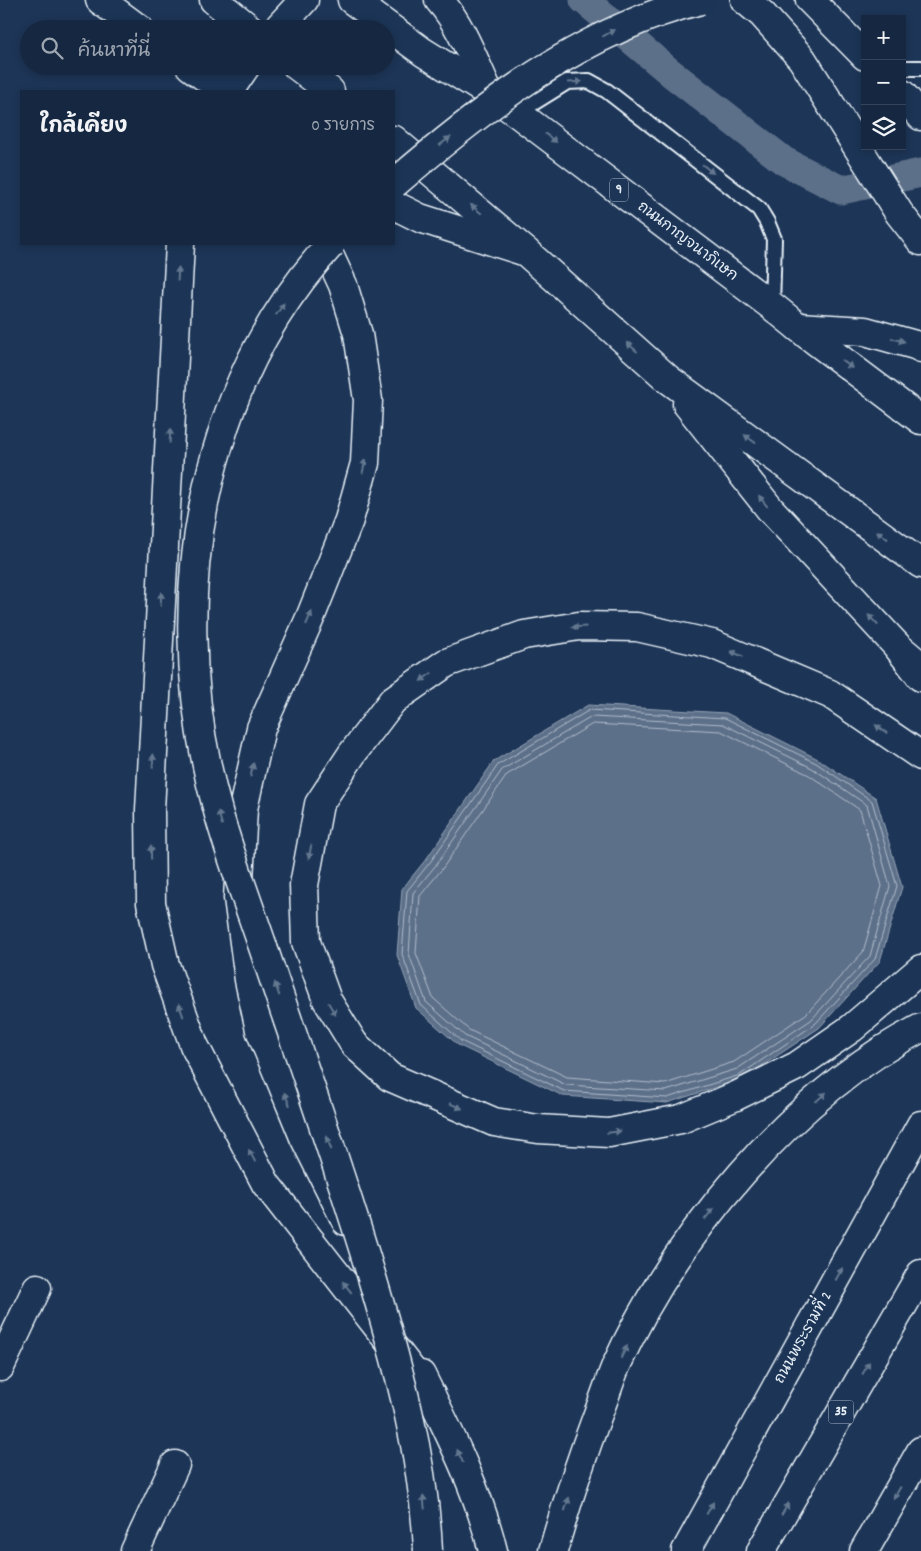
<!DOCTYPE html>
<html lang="th">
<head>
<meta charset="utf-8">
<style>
	:root { --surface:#162841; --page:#1f3048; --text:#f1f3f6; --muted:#9ea6b1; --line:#35445a }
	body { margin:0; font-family:Dekko,"Playpen Sans Thai",sans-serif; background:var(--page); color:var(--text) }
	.controls { position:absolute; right:15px; top:15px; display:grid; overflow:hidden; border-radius:0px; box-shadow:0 2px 8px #0003 }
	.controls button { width:45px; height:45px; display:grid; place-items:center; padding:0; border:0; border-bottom:1px solid var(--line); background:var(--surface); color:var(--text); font:25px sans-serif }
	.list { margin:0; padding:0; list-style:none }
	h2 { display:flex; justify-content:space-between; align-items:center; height:65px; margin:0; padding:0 20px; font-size:21px }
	h2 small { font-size:16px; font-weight:400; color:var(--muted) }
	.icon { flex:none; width:28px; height:28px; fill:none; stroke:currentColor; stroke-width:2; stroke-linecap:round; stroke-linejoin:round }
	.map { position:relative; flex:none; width:921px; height:1551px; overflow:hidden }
	.search { position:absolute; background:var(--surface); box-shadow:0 2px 8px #0003; left:20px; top:20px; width:375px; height:55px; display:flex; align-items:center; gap:12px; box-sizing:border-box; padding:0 18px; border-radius:28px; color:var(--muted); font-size:19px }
	.panel { position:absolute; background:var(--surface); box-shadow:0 2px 8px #0003; left:20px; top:90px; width:375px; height:155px; border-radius:0px }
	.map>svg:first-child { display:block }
	.water { fill:#5d7089; stroke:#95a4b5 }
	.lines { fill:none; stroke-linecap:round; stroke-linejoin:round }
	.shore { stroke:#b0bdcc; stroke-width:1 }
	.canal { stroke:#5d7089; stroke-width:29 }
	.service-casing { stroke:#e8f1f8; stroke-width:18 }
	.minor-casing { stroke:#e8f1f8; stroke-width:31 }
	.secondary-casing { stroke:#e8f1f8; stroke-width:31 }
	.trunk-casing { stroke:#e8f1f8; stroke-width:31 }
	.motorway-casing { stroke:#e8f1f8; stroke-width:31 }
	.service { stroke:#1d3557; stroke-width:14 }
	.minor { stroke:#1d3557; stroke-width:28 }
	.secondary { stroke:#1d3557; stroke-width:28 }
	.trunk { stroke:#1d3557; stroke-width:28 }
	.motorway { stroke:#1d3557; stroke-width:28 }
	.motorway-bridge-casing { stroke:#e8f1f8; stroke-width:31; stroke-linecap:butt }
	.motorway-bridge { stroke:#1d3557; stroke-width:28 }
	.oneway { fill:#64778f }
	.labels { text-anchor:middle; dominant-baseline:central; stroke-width:5; stroke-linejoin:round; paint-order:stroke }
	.shield { fill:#1d3557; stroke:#abb9c8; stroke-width:1 }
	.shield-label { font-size:14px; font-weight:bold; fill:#e8f1f8 }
	.street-label { font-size:15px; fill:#e8f1f8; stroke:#1d3557 }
</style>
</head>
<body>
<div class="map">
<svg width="921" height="1551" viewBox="0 0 921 1551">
	<rect width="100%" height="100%" fill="#1d3557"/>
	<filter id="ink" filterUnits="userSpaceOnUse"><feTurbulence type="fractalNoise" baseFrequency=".02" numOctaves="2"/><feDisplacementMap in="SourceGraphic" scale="10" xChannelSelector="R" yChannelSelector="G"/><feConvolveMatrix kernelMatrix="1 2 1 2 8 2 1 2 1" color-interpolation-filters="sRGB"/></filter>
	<g filter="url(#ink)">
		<polygon class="water" points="588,705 726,713 818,759 876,798 902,887 880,961 819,1028 742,1079 667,1103 563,1096 458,1045 416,1008 397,955 402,889 427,858 494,761"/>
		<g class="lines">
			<g class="shore">
				<polygon points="590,710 725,718 816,763 872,801 897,886 875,959 815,1024 740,1075 667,1098 564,1091 461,1041 421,1005 402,954 407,891 431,861 498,765"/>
				<polygon points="592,717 723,724 812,768 867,805 890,886 870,956 811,1020 737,1069 666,1091 566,1085 465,1036 426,1002 409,954 413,893 436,865 502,770"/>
				<polygon points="593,724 721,731 809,775 860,810 882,886 863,952 806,1014 734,1062 665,1084 567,1077 469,1030 433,998 416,953 420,896 442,869 507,775"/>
			</g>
			<polyline class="canal" points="584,0 671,73 784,161 841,190 921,173"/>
			<defs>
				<g id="service">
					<polyline points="902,68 921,68"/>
					<polyline points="517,113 567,82 589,81 607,91 759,209 767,222 774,239 772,306"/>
				</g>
				<g id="minor">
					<polyline points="0,1367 37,1288"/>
					<polyline points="135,1551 175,1465"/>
				</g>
				<g id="secondary">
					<polyline points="100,0 139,29"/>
					<path d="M439 0C462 26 474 61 489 93"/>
					<polyline points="190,66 224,91"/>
					<polyline points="394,205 420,218 526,252"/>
					<polyline points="324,244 343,285 358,334 368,400 365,463 349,520 310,618 261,728 243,809 238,898 249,980 260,1030 304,1137 346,1221"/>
					<path d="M421 1375C449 1432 478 1489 493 1551"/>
					<path d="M553 1551C566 1505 581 1459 598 1414 604 1399 609 1383 615 1368 674 1237 792 1094 921 1028"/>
					<polyline points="686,1551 921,1125"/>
				</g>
				<g id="trunk">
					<polyline points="214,0 250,29"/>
					<polyline points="352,0 423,52 489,93 517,113 772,306 808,335"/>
					<polyline points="810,0 865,56"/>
					<polyline points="297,66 330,91"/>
					<polyline points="902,94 921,116"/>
					<polyline points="394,140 526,252 668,379 921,564"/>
					<polyline points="798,327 865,331 915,345 921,348"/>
					<polyline points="687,404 770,509 897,646 916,662"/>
					<polyline points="761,1551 921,1274"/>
					<polyline points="864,1551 921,1451"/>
				</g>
				<g id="motorway">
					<polyline points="745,0 762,14 802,59 899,213 921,241"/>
					<polyline points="277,29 304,0"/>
					<polyline points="229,91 246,66"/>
					<polyline points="180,244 150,810 151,903 165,965 194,1045 266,1184 431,1395"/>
					<polyline points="808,335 921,420"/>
					<polyline points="897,646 921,677"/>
					<polyline points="921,756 830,694 712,644 637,627 579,626 524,635 446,663 393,700 352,754 319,804 304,885 306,942 327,1000 354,1044 390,1077 494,1122 538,1129 609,1133 681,1119 736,1096 797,1066 852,1028 921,969"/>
				</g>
			</defs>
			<use href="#service" class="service-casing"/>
			<use href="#minor" class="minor-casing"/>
			<use href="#secondary" class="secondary-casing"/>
			<use href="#trunk" class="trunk-casing"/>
			<use href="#motorway" class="motorway-casing"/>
			<use href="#service" class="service"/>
			<use href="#minor" class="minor"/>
			<use href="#secondary" class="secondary"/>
			<use href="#trunk" class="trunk"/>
			<use href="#motorway" class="motorway"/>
			<defs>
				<g id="motorway-bridge">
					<path d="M394 184C484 106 584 29 701 0"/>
					<path d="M331 244C278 302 240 371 218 447 182 567 185 695 219 815 233 864 251 911 267 959 303 1066 341 1173 373 1281 399 1369 424 1459 428 1551"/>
				</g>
			</defs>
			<use href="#motorway-bridge" class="motorway-bridge-casing"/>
			<use href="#motorway-bridge" class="motorway-bridge"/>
		</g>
		<defs><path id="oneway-solid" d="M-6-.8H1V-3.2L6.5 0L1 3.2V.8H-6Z" transform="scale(1.25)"/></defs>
		<g class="oneway">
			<use href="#oneway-solid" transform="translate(609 33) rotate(-28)"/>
			<use href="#oneway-solid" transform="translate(575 82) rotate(-4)"/>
			<use href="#oneway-solid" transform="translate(551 138) rotate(37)"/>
			<use href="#oneway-solid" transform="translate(445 141) rotate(-38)"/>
			<use href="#oneway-solid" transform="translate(708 169) rotate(38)"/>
			<use href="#oneway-solid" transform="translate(476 209) rotate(-140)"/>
			<use href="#oneway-solid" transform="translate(178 274) rotate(-87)"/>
			<use href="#oneway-solid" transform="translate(280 309) rotate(-56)"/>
			<use href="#oneway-solid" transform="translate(898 340) rotate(15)"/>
			<use href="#oneway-solid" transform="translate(632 347) rotate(-138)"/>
			<use href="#oneway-solid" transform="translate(847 364) rotate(37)"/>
			<use href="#oneway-solid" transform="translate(170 436) rotate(-87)"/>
			<use href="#oneway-solid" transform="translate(750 439) rotate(-144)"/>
			<use href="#oneway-solid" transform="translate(364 466) rotate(-79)"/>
			<use href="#oneway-solid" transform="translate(763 501) rotate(-128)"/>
			<use href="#oneway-solid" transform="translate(882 535) rotate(-144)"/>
			<use href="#oneway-solid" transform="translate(161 599) rotate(-87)"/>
			<use href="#oneway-solid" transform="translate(309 618) rotate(-67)"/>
			<use href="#oneway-solid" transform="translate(873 620) rotate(-133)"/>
			<use href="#oneway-solid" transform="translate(579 627) rotate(176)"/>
			<use href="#oneway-solid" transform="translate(737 654) rotate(-157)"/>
			<use href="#oneway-solid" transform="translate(426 677) rotate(145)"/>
			<use href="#oneway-solid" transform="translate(881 729) rotate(-145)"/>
			<use href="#oneway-solid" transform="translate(153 761) rotate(-87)"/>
			<use href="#oneway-solid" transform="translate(252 770) rotate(-77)"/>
			<use href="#oneway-solid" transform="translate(220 818) rotate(-107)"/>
			<use href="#oneway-solid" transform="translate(151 852) rotate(-91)"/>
			<use href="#oneway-solid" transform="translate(310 852) rotate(100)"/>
			<use href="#oneway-solid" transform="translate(277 989) rotate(-109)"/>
			<use href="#oneway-solid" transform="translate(332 1009) rotate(59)"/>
			<use href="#oneway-solid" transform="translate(181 1010) rotate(-109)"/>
			<use href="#oneway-solid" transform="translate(821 1097) rotate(-41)"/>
			<use href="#oneway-solid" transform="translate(287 1099) rotate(-113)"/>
			<use href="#oneway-solid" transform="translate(456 1106) rotate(23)"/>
			<use href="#oneway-solid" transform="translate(614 1132) rotate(-8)"/>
			<use href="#oneway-solid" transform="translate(329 1143) rotate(-109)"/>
			<use href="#oneway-solid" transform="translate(252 1156) rotate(-118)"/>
			<use href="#oneway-solid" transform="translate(709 1214) rotate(-51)"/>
			<use href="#oneway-solid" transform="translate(839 1274) rotate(-61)"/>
			<use href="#oneway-solid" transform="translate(347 1287) rotate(-128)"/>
			<use href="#oneway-solid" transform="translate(624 1352) rotate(-63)"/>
			<use href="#oneway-solid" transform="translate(866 1368) rotate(-60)"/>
			<use href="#oneway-solid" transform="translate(460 1456) rotate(-114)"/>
			<use href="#oneway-solid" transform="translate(897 1493) rotate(120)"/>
			<use href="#oneway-solid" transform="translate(424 1502) rotate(-96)"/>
			<use href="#oneway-solid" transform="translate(567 1504) rotate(-72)"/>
			<use href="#oneway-solid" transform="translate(710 1508) rotate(-61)"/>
			<use href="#oneway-solid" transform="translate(785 1509) rotate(-60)"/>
		</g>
	</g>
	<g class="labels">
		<g class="shield">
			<rect x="610" y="178.5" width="18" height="23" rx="4"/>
			<rect x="828.5" y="1400.5" width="25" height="23" rx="4"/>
		</g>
		<g class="shield-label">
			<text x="619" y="190">9</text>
			<text x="841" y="1412">35</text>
		</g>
		<g class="street-label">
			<text transform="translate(687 242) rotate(37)">ถนนกาญจนาภิเษก</text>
			<text transform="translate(804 1338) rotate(-61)">ถนนพระรามที่ 2</text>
		</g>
	</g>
</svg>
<div class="controls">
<button>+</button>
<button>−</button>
<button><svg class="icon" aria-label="layers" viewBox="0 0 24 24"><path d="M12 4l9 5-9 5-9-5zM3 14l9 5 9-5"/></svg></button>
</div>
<div class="search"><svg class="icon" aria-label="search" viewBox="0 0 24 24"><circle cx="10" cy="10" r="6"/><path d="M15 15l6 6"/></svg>ค้นหาที่นี่</div>
<section class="panel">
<h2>ใกล้เคียง<small>0 รายการ</small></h2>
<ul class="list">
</ul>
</section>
</div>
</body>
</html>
